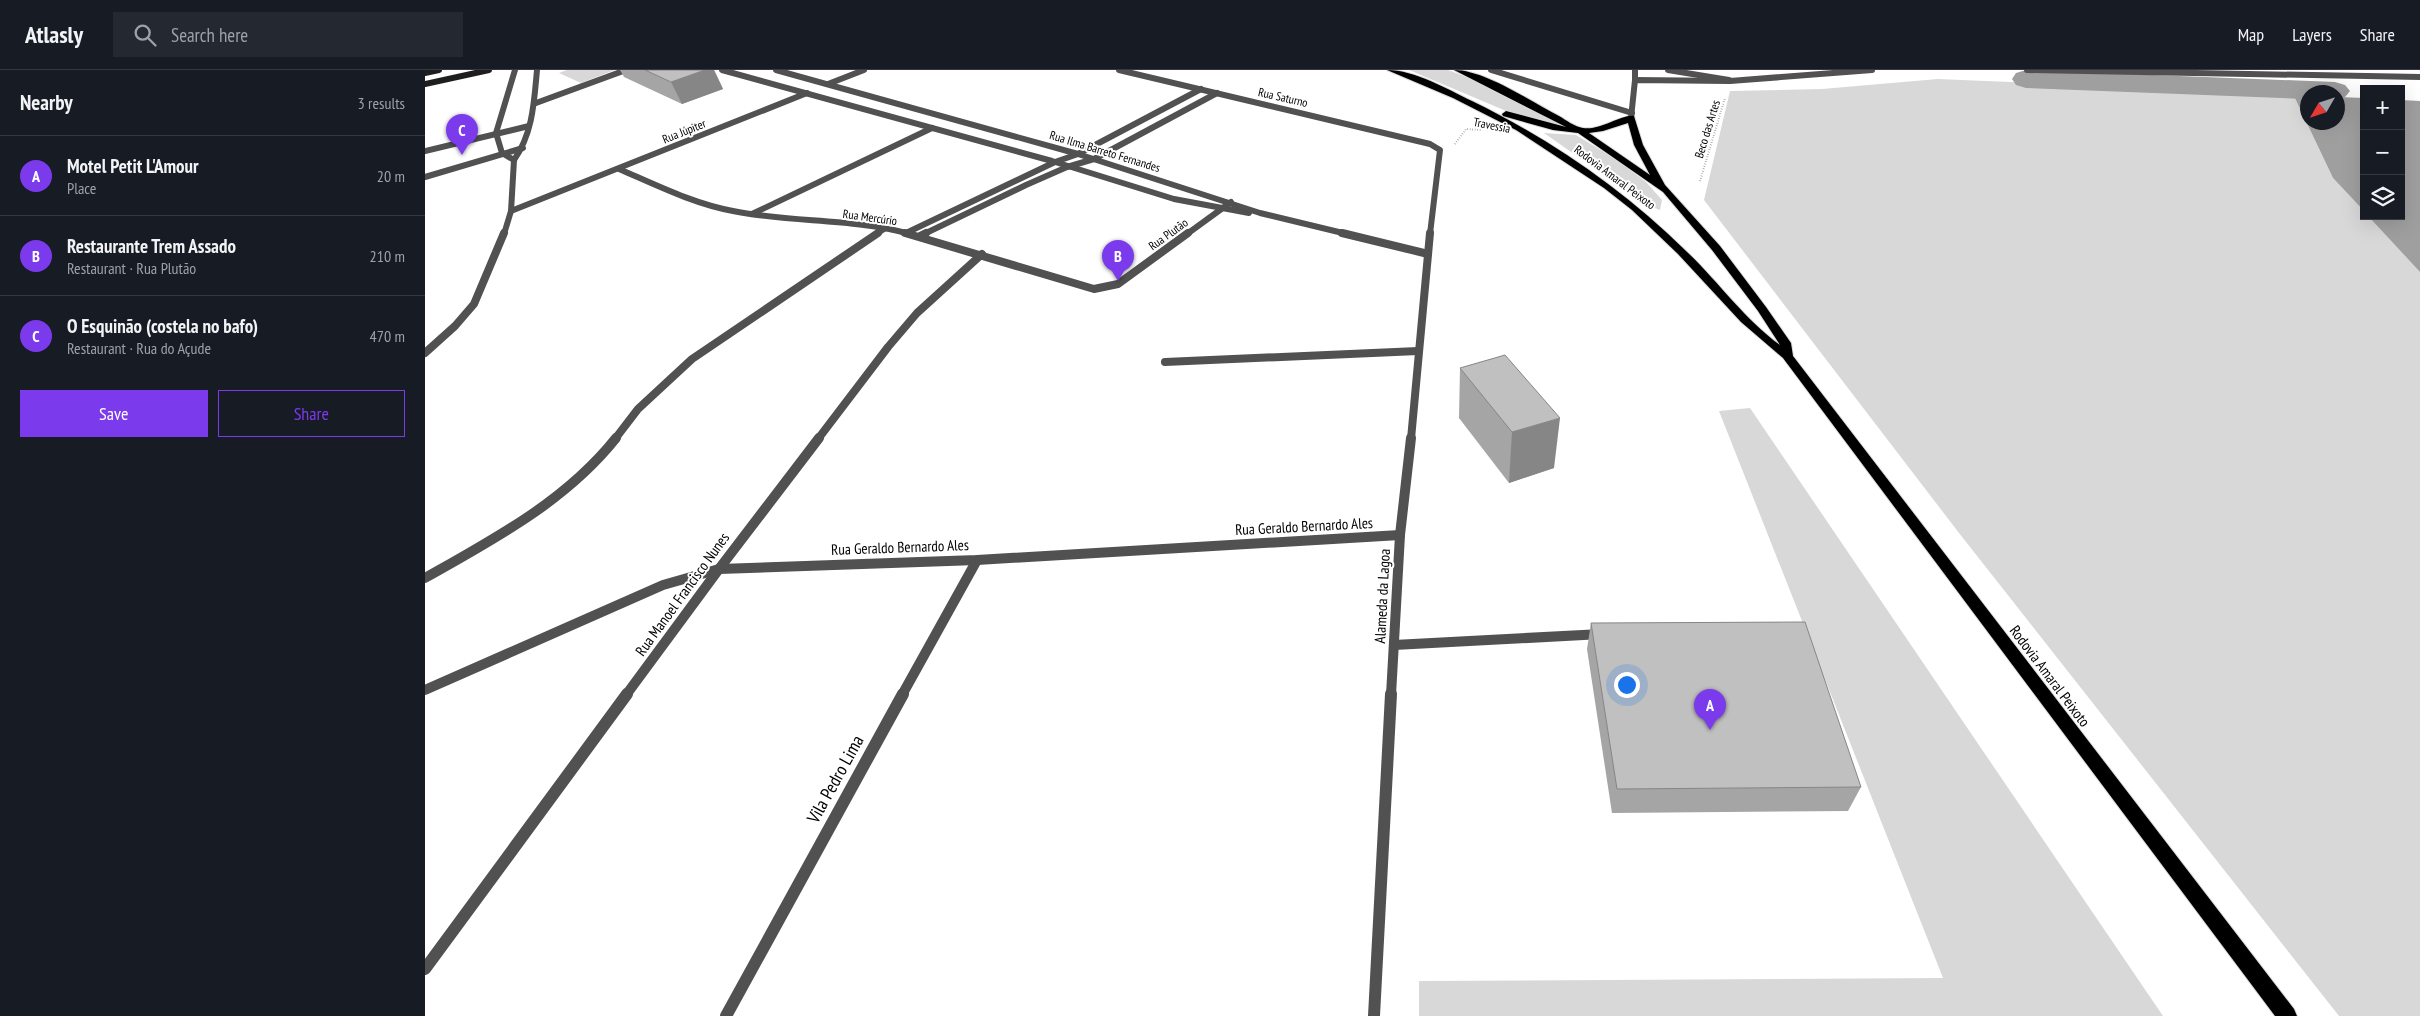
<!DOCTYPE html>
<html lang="en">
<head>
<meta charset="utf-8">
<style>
	:root { --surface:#171b24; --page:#242831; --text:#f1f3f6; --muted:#9ea1a6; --line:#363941; --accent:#7c3aed }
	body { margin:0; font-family:"PT Sans Narrow",sans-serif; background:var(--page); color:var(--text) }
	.controls { position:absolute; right:15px; top:15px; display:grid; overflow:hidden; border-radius:0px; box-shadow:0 5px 20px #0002 }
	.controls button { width:45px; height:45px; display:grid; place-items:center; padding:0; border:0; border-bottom:1px solid var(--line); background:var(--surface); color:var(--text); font:25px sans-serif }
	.compass { position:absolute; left:1875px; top:15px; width:45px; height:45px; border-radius:50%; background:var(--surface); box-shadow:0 5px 20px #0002; rotate:231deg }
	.you { position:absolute; left:1201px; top:614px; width:18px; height:18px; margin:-12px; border:4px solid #fff; border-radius:50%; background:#1a73e8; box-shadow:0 0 0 8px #1a73e833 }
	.badge { display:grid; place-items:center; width:32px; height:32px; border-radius:50%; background:var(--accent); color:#fff; font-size:16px; font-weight:700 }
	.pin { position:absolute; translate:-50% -41px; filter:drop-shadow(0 1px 2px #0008) }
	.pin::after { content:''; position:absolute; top:26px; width:18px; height:15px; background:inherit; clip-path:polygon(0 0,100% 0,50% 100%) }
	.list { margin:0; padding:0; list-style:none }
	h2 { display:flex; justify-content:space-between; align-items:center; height:65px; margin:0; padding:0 20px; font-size:21px }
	h2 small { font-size:16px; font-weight:400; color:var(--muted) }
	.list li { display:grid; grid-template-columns:32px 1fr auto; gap:15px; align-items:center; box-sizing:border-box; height:80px; padding:0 20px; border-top:1px solid var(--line) }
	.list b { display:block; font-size:19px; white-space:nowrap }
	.list p { margin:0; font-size:16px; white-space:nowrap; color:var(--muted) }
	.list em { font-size:16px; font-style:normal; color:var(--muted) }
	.actions { display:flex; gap:10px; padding:15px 20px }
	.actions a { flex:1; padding:11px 0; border:1px solid var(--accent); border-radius:0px; text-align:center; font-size:18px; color:var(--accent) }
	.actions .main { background:var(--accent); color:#fff }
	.icon { flex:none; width:28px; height:28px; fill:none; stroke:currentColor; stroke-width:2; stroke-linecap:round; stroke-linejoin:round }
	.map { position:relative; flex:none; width:1995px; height:946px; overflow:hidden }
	header { display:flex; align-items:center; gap:30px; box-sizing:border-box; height:70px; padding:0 25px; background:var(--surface); border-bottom:1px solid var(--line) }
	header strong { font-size:24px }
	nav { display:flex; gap:28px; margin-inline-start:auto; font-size:18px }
	.search { width:350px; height:45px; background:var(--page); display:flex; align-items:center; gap:12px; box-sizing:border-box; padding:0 18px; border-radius:0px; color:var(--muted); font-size:19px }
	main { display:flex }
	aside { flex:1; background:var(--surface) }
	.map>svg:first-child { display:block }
	.green { fill:#d8d8d8 }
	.water { fill:#9f9f9f }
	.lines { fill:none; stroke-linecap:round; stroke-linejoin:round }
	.river { fill:#9f9f9f; fill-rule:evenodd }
	.trunk-casing { stroke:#dbdbdb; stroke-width:2 }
	.path { stroke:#737373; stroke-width:2; stroke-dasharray:0.5 2; stroke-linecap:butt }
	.service { stroke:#515151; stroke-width:6 }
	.minor-far3 { stroke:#515151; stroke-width:6 }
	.minor-far2 { stroke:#515151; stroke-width:8 }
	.minor-far1 { stroke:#515151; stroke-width:10 }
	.minor { stroke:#515151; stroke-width:12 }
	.tertiary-far3 { stroke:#515151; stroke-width:6 }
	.tertiary-far2 { stroke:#515151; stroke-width:8 }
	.tertiary-far1 { stroke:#515151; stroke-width:10 }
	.tertiary { stroke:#515151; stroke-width:12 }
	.secondary { stroke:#1e1e1e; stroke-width:6 }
	.trunk { fill:#000; fill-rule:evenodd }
	.wall { fill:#a5a5a5 }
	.shaded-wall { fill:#868686 }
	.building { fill:#c0c0c0; stroke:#868686 }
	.labels { text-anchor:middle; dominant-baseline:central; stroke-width:4; stroke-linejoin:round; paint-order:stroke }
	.far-street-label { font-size:12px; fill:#000; stroke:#fff }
	.street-label { font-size:15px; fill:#000; stroke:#fff }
	.near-street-label { font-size:18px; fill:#000; stroke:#fff }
</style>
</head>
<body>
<header>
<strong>Atlasly</strong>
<div class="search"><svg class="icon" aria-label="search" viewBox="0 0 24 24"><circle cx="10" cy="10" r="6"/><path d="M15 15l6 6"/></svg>Search here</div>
<nav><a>Map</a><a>Layers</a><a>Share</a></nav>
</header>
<main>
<aside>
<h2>Nearby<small>3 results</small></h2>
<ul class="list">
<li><span class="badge">A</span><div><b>Motel Petit L'Amour</b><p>Place</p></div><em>20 m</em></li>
<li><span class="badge">B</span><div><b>Restaurante Trem Assado</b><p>Restaurant · Rua Plutão</p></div><em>210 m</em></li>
<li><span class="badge">C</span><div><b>O Esquinão (costela no bafo)</b><p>Restaurant · Rua do Açude</p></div><em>470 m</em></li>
</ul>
<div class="actions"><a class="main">Save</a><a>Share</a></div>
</aside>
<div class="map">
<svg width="1995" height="946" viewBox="0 0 1995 946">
	<rect width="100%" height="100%" fill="#fff"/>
	<g class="green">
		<polygon points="142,0 190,0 156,13 134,3"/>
		<polygon points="984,0 1023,0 1049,10 1136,55 1086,43"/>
		<polygon points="1513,9 1868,24 1908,108 1939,141 1939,146 1943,146 1995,202 1995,946 1914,946 1534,463 1279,130 1305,21 1397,19"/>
		<polygon points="1119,63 1151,65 1192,90 1221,112 1237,130 1235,140 1222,135"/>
		<polygon points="1325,338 1738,946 994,946 994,911 1518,908 1294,341"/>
	</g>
	<g class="water">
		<polygon points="1868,24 1882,25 1882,52 1912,52 1913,27 1939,28 1939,141 1908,108"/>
		<polygon points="1976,30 1995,31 1995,202 1943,146 1976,146"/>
	</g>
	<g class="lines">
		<polygon class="river" points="1601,0 1910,12 1920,15 1925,21 1920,27 1912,29 1912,22 1882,22 1882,29 1601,18 1591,15 1587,9 1591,3"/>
		<defs>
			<path id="trunk" d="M962 0C990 0 1022 19 1047 31 1127 70 1198 119 1261 181 1293 211 1319 249 1355 275L1333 241 1287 180 1238 122 1153 63 1128 60 1078 46 1077 44 1081 41 1141 57 1029 0C1060 0 1105 31 1134 46 1141 50 1150 57 1158 58 1176 61 1196 44 1209 46L1218 75 1240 115 1295 176 1341 237 1366 273 1368 286 1869 939 1872 946H1850L1358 288 1316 252 1253 184 1207 140 1179 118 1091 60 1028 28ZM1203 53 1209 75 1225 105 1164 63 1178 61Z"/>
		</defs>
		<use href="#trunk" class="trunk-casing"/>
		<g class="path">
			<polyline points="1030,74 1041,59 1057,60"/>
			<polyline points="1275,111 1300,28"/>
		</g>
		<polyline class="service" points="1066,0 1207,43"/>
		<g class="minor-far3">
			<polyline points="297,0 627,91 749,129 824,143"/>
			<polyline points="351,0 653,84 835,143 922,164"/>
			<polyline points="1210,0 1210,10"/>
			<polyline points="1243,0 1304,10"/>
			<polyline points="403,14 439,0"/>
			<polyline points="111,33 201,0"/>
			<polyline points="0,81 104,56"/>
			<path d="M194 99C231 115 269 134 308 141 366 153 428 148 485 164"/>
			<polyline points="0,107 98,78"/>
			<polyline points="86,141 382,23"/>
			<polyline points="327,144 507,58"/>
			<polyline points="481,163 630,92 653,84 776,19"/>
			<polyline points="451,164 459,159"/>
			<polyline points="499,164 601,115 642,97 669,89 792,23"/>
			<polyline points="762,164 806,132"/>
		</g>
		<g class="minor-far2">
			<polyline points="480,163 669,219 693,214 763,163"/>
			<polyline points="917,163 1003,184"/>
			<polyline points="495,166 501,163"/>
			<polyline points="740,292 993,281"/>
			<polyline points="190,369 213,339 267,289 453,163"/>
			<polyline points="393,369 463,277 492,243 557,184"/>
		</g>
		<g class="minor-far1">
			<polyline points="294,499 552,490 975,465"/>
			<polyline points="294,499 394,368"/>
			<path d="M0 508C69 469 141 431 191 368"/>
			<polyline points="969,575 1177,564"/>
			<polyline points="477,625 552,490"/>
		</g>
		<polyline class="minor" points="301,946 478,624"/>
		<g class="tertiary-far3">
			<polyline points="694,0 1005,74 1015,80 1005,164"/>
			<polyline points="1602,0 1995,7"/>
			<polyline points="1206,48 1210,10 1305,11 1447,0"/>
			<polyline points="89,90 77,83 71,63 90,0"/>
			<path d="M89 90C108 63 109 32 112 0"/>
			<polyline points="79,164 86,141 89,90"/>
		</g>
		<g class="tertiary-far2">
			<polyline points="0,283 30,256 49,234 79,163"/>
			<polyline points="986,369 1005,163"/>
		</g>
		<g class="tertiary-far1">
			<polyline points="0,620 238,515 294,499"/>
			<polyline points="201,625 294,499"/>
			<polyline points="966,625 975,465 986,368"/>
		</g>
		<g class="tertiary">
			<polyline points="0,899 202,624"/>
			<polyline points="949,946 966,624"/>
		</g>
		<g class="secondary">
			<polyline points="0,3 14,0"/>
			<polyline points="0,14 64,0"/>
		</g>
		<use href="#trunk" class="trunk"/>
	</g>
	<g class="wall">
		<polygon points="195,0 289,0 298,19 257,34 199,7"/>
		<polygon points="1035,298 1129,398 1084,413 1034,348"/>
		<polygon points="1166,553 1436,717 1423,741 1187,743 1162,579"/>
	</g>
	<g class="shaded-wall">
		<polygon points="280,0 289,0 298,19 257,34 246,12"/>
		<polygon points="1135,348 1129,398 1084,413 1087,362"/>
	</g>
	<g class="building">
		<polygon points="220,0 280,0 246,12"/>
		<polygon points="1080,285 1135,348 1087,362 1035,298"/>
		<polygon points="1380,552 1436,717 1192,719 1166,553"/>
	</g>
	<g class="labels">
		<g class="far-street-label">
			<text transform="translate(858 27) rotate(13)">Rua Saturno</text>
			<text transform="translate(1067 55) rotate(11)">Travessia</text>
			<text transform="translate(1282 59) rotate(-73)">Beco das Artes</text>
			<text transform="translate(259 61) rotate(-22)">Rua Júpiter</text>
			<text transform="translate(680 81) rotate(17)">Rua Ilma Barreto Fernandes</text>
			<text transform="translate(1190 107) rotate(37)">Rodovia Amaral Peixoto</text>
			<text transform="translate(445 147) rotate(8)">Rua Mercúrio</text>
			<text transform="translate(743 164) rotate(-36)">Rua Plutão</text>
		</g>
		<g class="street-label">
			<text transform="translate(879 456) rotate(-3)">Rua Geraldo Bernardo Ales</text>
			<text transform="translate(475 477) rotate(-2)">Rua Geraldo Bernardo Ales</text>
			<text transform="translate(257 524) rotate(-54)">Rua Manoel Francisco Nunes</text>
			<text transform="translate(957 526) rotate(-87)">Alameda da Lagoa</text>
			<text transform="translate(1625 606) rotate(53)">Rodovia Amaral Peixoto</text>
		</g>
		<g class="near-street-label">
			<text transform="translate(410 709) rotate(-61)">Vila Pedro Lima</text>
		</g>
	</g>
</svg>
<div class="controls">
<button>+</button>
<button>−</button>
<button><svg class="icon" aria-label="layers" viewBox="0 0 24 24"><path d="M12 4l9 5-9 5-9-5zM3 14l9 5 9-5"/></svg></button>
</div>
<svg class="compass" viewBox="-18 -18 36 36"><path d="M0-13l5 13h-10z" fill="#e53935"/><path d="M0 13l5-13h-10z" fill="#9ea1a6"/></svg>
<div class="you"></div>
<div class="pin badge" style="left:1285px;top:660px">A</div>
<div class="pin badge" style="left:693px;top:211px">B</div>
<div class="pin badge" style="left:37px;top:85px">C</div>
</div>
</main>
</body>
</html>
